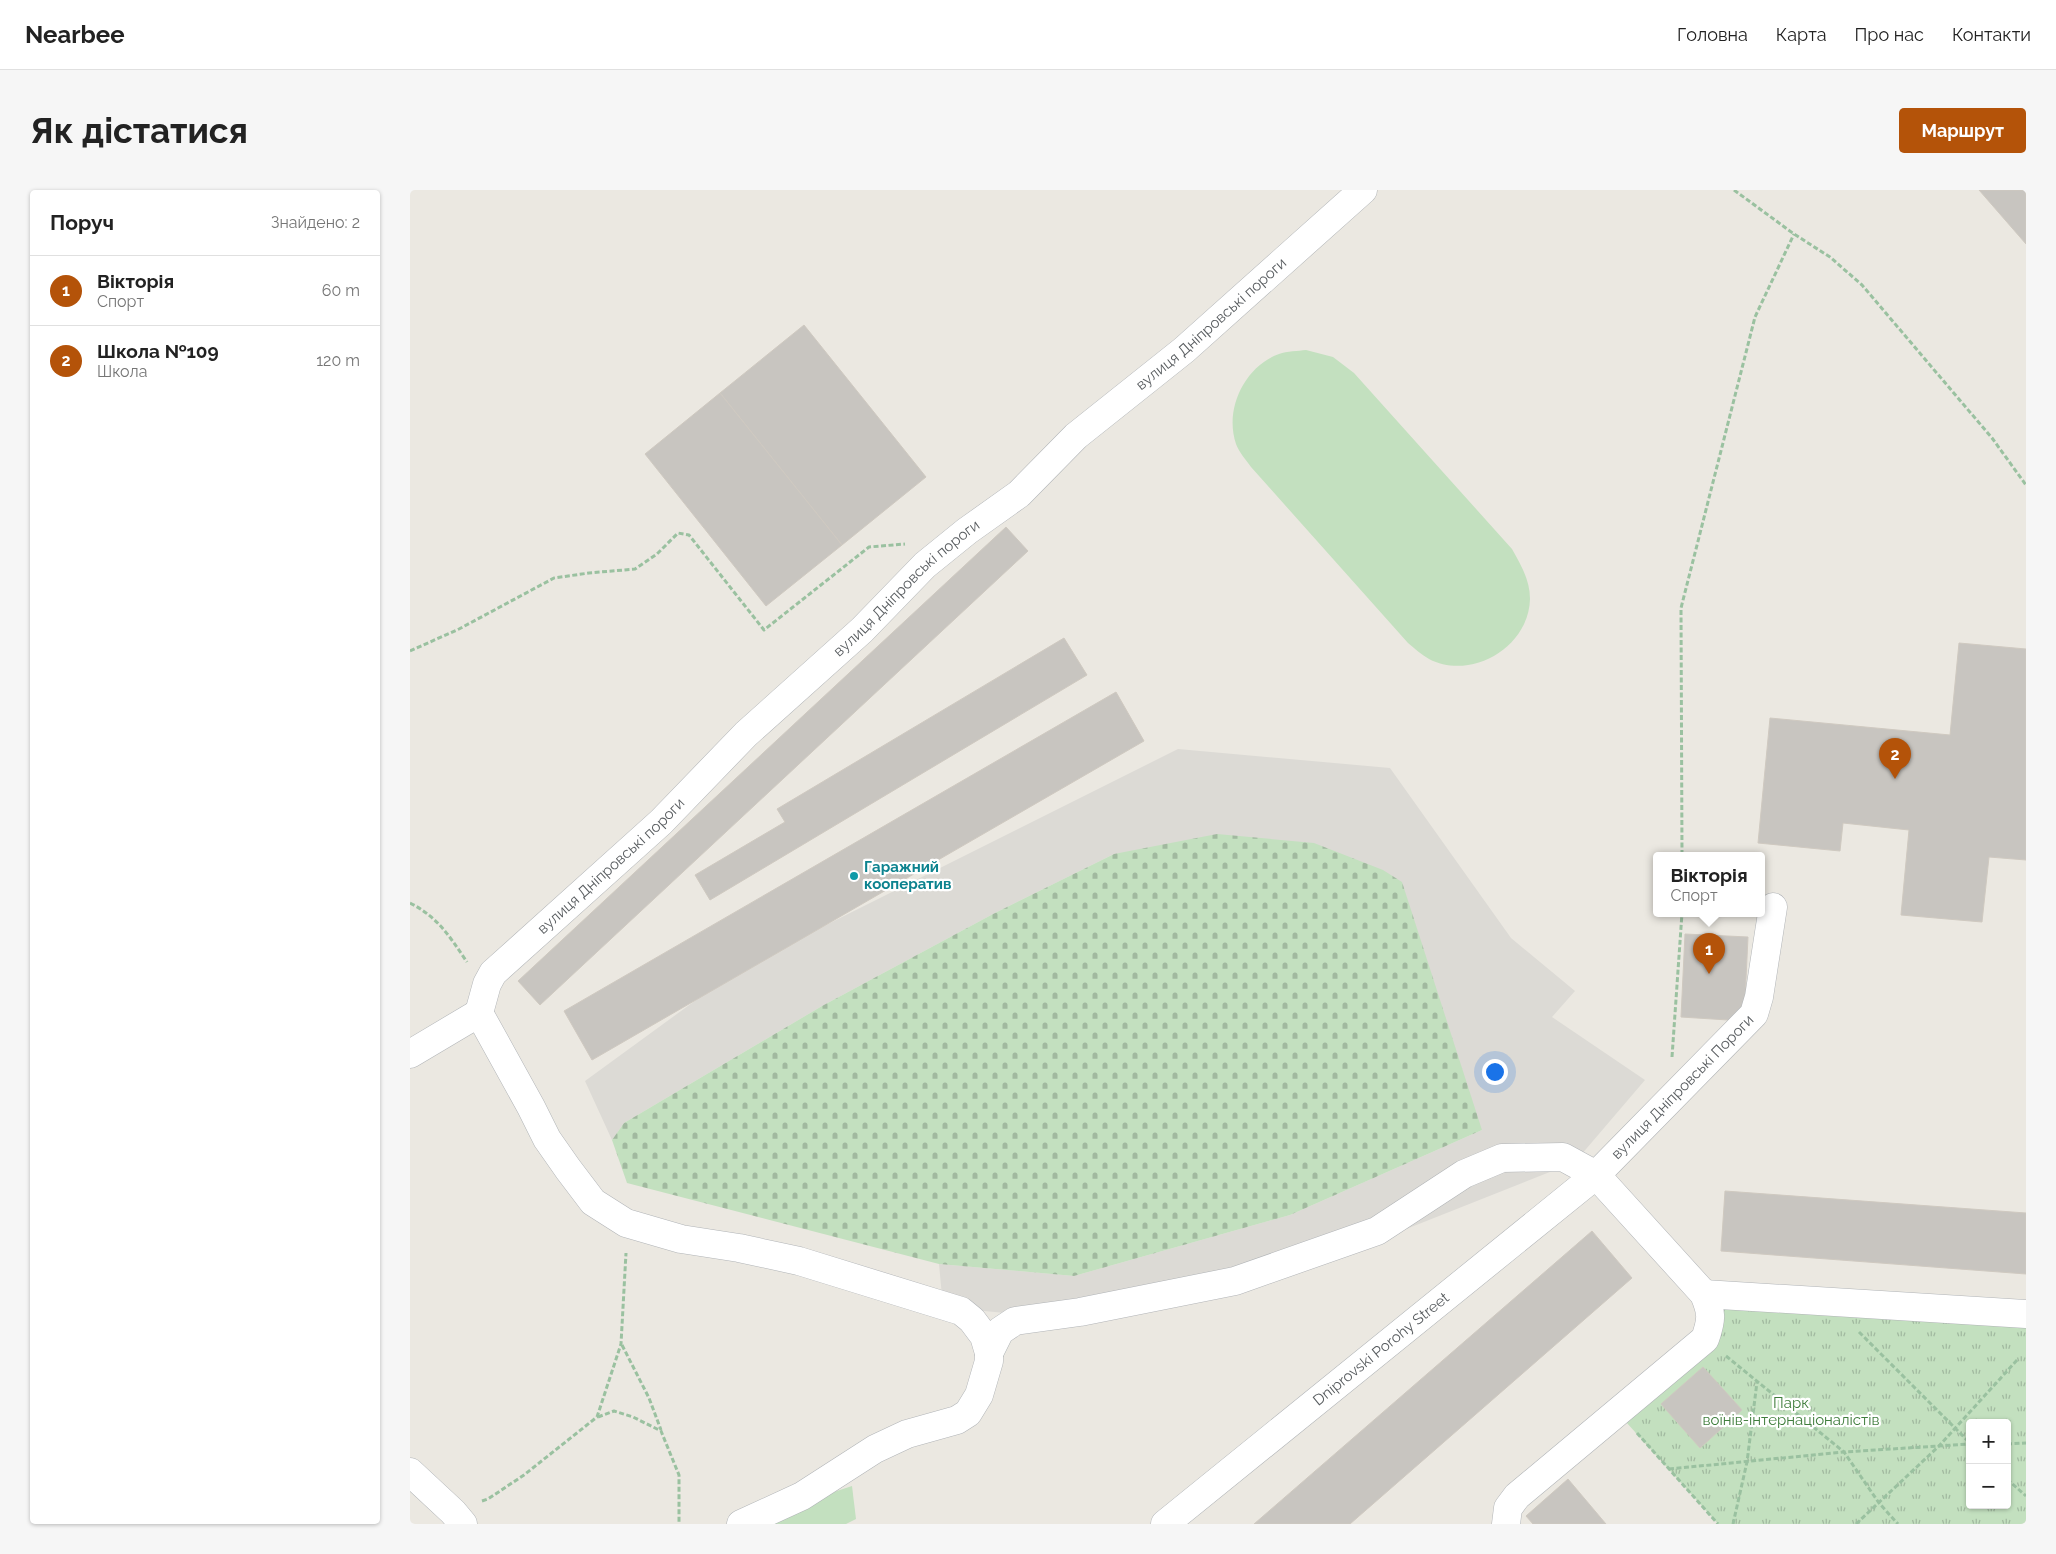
<!DOCTYPE html>
<html lang="uk">
<head>
<meta charset="utf-8">
<style>
	:root { --surface:#fff; --page:#f6f6f6; --text:#222; --muted:#767676; --line:#e0e0e0; --accent:#b45309 }
	body { margin:0; font-family:Raleway,sans-serif; background:var(--page); color:var(--text) }
	.controls { position:absolute; right:15px; bottom:15px; display:grid; overflow:hidden; border-radius:5px; box-shadow:0 1px 4px #0004 }
	.controls button { width:45px; height:45px; display:grid; place-items:center; padding:0; border:0; border-bottom:1px solid var(--line); background:var(--surface); color:var(--text); font:25px sans-serif }
	.you { position:absolute; left:1084px; top:881px; width:18px; height:18px; margin:-12px; border:4px solid #fff; border-radius:50%; background:#1a73e8; box-shadow:0 0 0 8px #1a73e833 }
	.badge { display:grid; place-items:center; width:32px; height:32px; border-radius:50%; background:var(--accent); color:#fff; font-size:16px; font-weight:700 }
	.pin { position:absolute; translate:-50% -41px; filter:drop-shadow(0 1px 2px #0008) }
	.pin::after { content:''; position:absolute; top:26px; width:18px; height:15px; background:inherit; clip-path:polygon(0 0,100% 0,50% 100%) }
	.popup { position:absolute; left:1243px; top:662px; width:112px; height:65px; box-sizing:border-box; display:grid; place-content:center; border-radius:5px; background:var(--surface); filter:drop-shadow(0 1px 4px #0005); font-size:16px; white-space:nowrap; color:var(--muted) }
	.popup b { font-size:19px; color:var(--text) }
	.popup::after { content:''; position:absolute; left:50%; top:100%; margin-left:-10px; border:10px solid transparent; border-top-color:var(--surface) }
	.list { margin:0; padding:0; list-style:none }
	h2 { display:flex; justify-content:space-between; align-items:center; height:65px; margin:0; padding:0 20px; font-size:21px }
	h2 small { font-size:16px; font-weight:400; color:var(--muted) }
	.list li { display:grid; grid-template-columns:32px 1fr auto; gap:15px; align-items:center; box-sizing:border-box; height:70px; padding:0 20px; border-top:1px solid var(--line) }
	.list b { display:block; font-size:19px; white-space:nowrap }
	.list p { margin:0; font-size:16px; white-space:nowrap; color:var(--muted) }
	.list em { font-size:16px; font-style:normal; color:var(--muted) }
	.map { position:relative; flex:none; width:1616px; height:1334px; overflow:hidden; border-radius:5px }
	header { display:flex; align-items:center; gap:30px; box-sizing:border-box; height:70px; padding:0 25px; background:var(--surface); border-bottom:1px solid var(--line) }
	header strong { font-size:24px }
	nav { display:flex; gap:28px; margin-inline-start:auto; font-size:18px }
	.intro { display:flex; align-items:center; justify-content:space-between; box-sizing:border-box; height:120px; padding:0 30px }
	h1 { margin:0; font-size:35px }
	.button { padding:12px 22px; border-radius:5px; background:var(--accent); color:#fff; font-size:18px; font-weight:700 }
	main { display:flex; gap:30px; padding:0 30px }
	aside { flex:1; background:var(--surface); border-radius:5px; box-shadow:0 1px 4px #0004 }
	.map>svg:first-child { display:block }
	.industrial { fill:#dcdad5 }
	.green { fill:#c3e0bf }
	.cemetery { fill:url(#cemetery-stones) }
	.park { fill:url(#park-tufts); fill-rule:evenodd }
	.building { fill:#c8c5c0; stroke:#cfc9c0 }
	.lines { fill:none; stroke-linecap:round; stroke-linejoin:round }
	.minor-casing { stroke:#b1b4b7; stroke-width:29 }
	.path { stroke:#9ac1a0; stroke-width:3; stroke-dasharray:5 2.5; stroke-linecap:butt }
	.minor { stroke:#fff; stroke-width:28 }
	.culture-dot { fill:#0f9aa8; stroke:#fff; stroke-width:2 }
	.labels { text-anchor:middle; dominant-baseline:central; stroke-width:4.5; stroke-linejoin:round; paint-order:stroke }
	.street-label { font-size:15px; fill:#595d60; stroke:#fff }
	.culture-label { font-size:15px; font-weight:bold; fill:#0d838f; stroke:#fff; text-anchor:start }
	.park-label { font-size:15px; fill:#3f7d3c; stroke:#fff }
</style>
</head>
<body>
<header>
<strong>Nearbee</strong>
<nav><a>Головна</a><a>Карта</a><a>Про нас</a><a>Контакти</a></nav>
</header>
<div class="intro"><h1>Як дістатися</h1><a class="button">Маршрут</a></div>
<main>
<aside>
<h2>Поруч<small>Знайдено: 2</small></h2>
<ul class="list">
<li><span class="badge">1</span><div><b>Вікторія</b><p>Спорт</p></div><em>60 m</em></li>
<li><span class="badge">2</span><div><b>Школа №109</b><p>Школа</p></div><em>120 m</em></li>
</ul>
</aside>
<div class="map">
<svg width="1616" height="1334" viewBox="0 0 1616 1334">
	<defs>
		<pattern id="cemetery-stones" width="16" height="16" patternUnits="userSpaceOnUse" patternTransform="scale(1.25)"><rect width="16" height="16" fill="#c3e0bf"/><path d="M2 7V4a2 2 0 0 1 4 0v3zM10 15v-3a2 2 0 0 1 4 0v3z" fill="#a1b99f"/></pattern>
		<pattern id="park-tufts" width="24" height="20" patternUnits="userSpaceOnUse" patternTransform="scale(1.25)"><rect width="24" height="20" fill="#c3e0bf"/><path d="M3 7l-1-3M5 7V3M7 7l1-3M15 17l-1-3M17 17v-4M19 17l1-3" fill="none" stroke="#a1b99f"/></pattern>
	</defs>
	<rect width="100%" height="100%" fill="#ebe8e1"/>
	<polygon class="industrial" points="768,559 980,578 1101,748 1165,801 1142,827 1235,890 1165,972 903,1076 676,1131 533,1117 529,1074 664,1086 880,1025 1072,940 704,664 583,724 412,816 214,933 202,950 175,891 330,778"/>
	<g class="green">
		<path d="M896 160 923 167 944 183 1102 359C1111 375 1120 390 1120 409 1119 457 1061 491 1019 469 1012 465 1004 458 998 453L841 277C836 270 829 262 826 254 814 219 835 176 869 164 877 161 888 161 896 160Z"/>
		<polygon points="442,1296 446,1329 436,1334 327,1334"/>
	</g>
	<polygon class="cemetery" points="807,644 904,653 973,680 992,692 1072,940 880,1025 664,1086 529,1074 217,993 202,950 214,933 412,816 583,724 704,664"/>
	<path class="park" d="M1294 1104 1616 1124V1334H1308L1207 1222 1295 1149ZM1560 1233H1597V1315H1560Z"/>
	<g class="building">
		<polygon points="1569,0 1616,0 1616,54"/>
		<polygon points="394,135 516,287 432,355 310,203"/>
		<polygon points="310,203 432,355 356,416 235,264"/>
		<polygon points="596,337 618,361 130,815 108,791"/>
		<polygon points="654,448 677,485 300,710 285,685 375,632 367,619"/>
		<polygon points="1549,453 1616,459 1616,670 1579,667 1572,732 1491,725 1499,640 1433,633 1430,661 1348,653 1360,528 1540,545"/>
		<polygon points="706,502 734,551 182,870 154,821"/>
		<polygon points="1275,744 1338,747 1334,831 1271,827"/>
		<polygon points="1315,1001 1616,1023 1616,1084 1311,1061"/>
		<polygon points="1182,1041 1222,1088 940,1334 844,1334"/>
		<polygon points="1293,1177 1332,1220 1290,1258 1251,1214"/>
		<polygon points="1158,1289 1196,1334 1123,1334 1116,1326"/>
	</g>
	<g class="lines">
		<defs>
			<g id="minor">
				<path id="s1" d="M69 823 77 794 83 783 251 632 336 544 452 440 515 375 557 341 609 304 666 246 774 160 953 0"/>
				<polyline points="0,864 69,823 121,917 137,949 158,979 183,1012 216,1033 271,1049 329,1058 389,1071 551,1121 562,1130 574,1146 579,1163 579,1171 569,1205 558,1223 547,1230 497,1244 465,1259 392,1306 331,1334"/>
				<polyline points="1294,1104 1616,1124"/>
				<path d="M579 1163 590 1141 605 1131 670 1122 825 1091 967 1041 1054 984 1092 968 1153 967 1186 985 1294 1104C1302 1123 1302 1129 1295 1149L1107 1306 1098 1318 1096 1334"/>
				<polyline points="0,1282 43,1322 53,1334"/>
				<path id="s2" d="M755 1334 1186 985 1344 824 1349 807 1363 717"/>
			</g>
		</defs>
		<use href="#minor" class="minor-casing"/>
		<g class="path">
			<polyline points="1324,0 1384,44 1420,67 1452,95 1582,248 1616,295"/>
			<polyline points="0,461 49,439 144,388 179,383 225,379 247,364 268,343 279,345 354,440 459,357 495,354"/>
			<polyline points="1272,665 1271,418 1345,127 1384,44"/>
			<path d="M0 713C28 727 40 747 57 772"/>
			<polyline points="1262,867 1272,723"/>
			<polyline points="1449,1142 1560,1253"/>
			<polyline points="212,1155 239,1208 251,1240"/>
			<polyline points="1316,1166 1434,1262 1469,1313 1488,1334"/>
			<polyline points="188,1227 204,1221 223,1227 251,1241 269,1285 269,1334"/>
			<polyline points="1227,1243 1308,1334"/>
			<polyline points="1597,1254 1616,1253"/>
			<polyline points="1259,1279 1434,1262 1560,1254"/>
			<polyline points="1597,1289 1616,1306"/>
			<polyline points="72,1311 78,1309 114,1285 187,1227 211,1154 216,1063"/>
			<polyline points="1323,1334 1337,1272 1347,1192"/>
			<polyline points="1446,1334 1529,1256 1608,1169"/>
		</g>
		<use href="#minor" class="minor"/>
	</g>
	<circle class="culture-dot" cx="444" cy="686" r="5"/>
	<g class="labels">
		<g class="street-label">
			<text stroke="none"><textPath href="#s1" startOffset="1012">вулиця Дніпровські пороги</textPath></text>
			<text stroke="none"><textPath href="#s1" startOffset="608">вулиця Дніпровські пороги</textPath></text>
			<text stroke="none"><textPath href="#s1" startOffset="202">вулиця Дніпровські пороги</textPath></text>
			<text stroke="none"><textPath href="#s2" startOffset="678">вулиця Дніпровські Пороги</textPath></text>
			<text stroke="none"><textPath href="#s2" startOffset="278">Dniprovski Porohy Street</textPath></text>
		</g>
		<g class="culture-label">
			<text x="454" y="677">Гаражний<tspan x="454" dy="17">кооператив</tspan></text>
		</g>
		<g class="park-label">
			<text x="1381" y="1213">Парк<tspan x="1381" dy="17">воїнів-інтернаціоналістів</tspan></text>
		</g>
	</g>
</svg>
<div class="controls">
<button>+</button>
<button>−</button>
</div>
<div class="you"></div>
<div class="pin badge" style="left:1299px;top:784px">1</div>
<div class="popup"><b>Вікторія</b>Спорт</div>
<div class="pin badge" style="left:1485px;top:589px">2</div>
</div>
</main>
</body>
</html>
